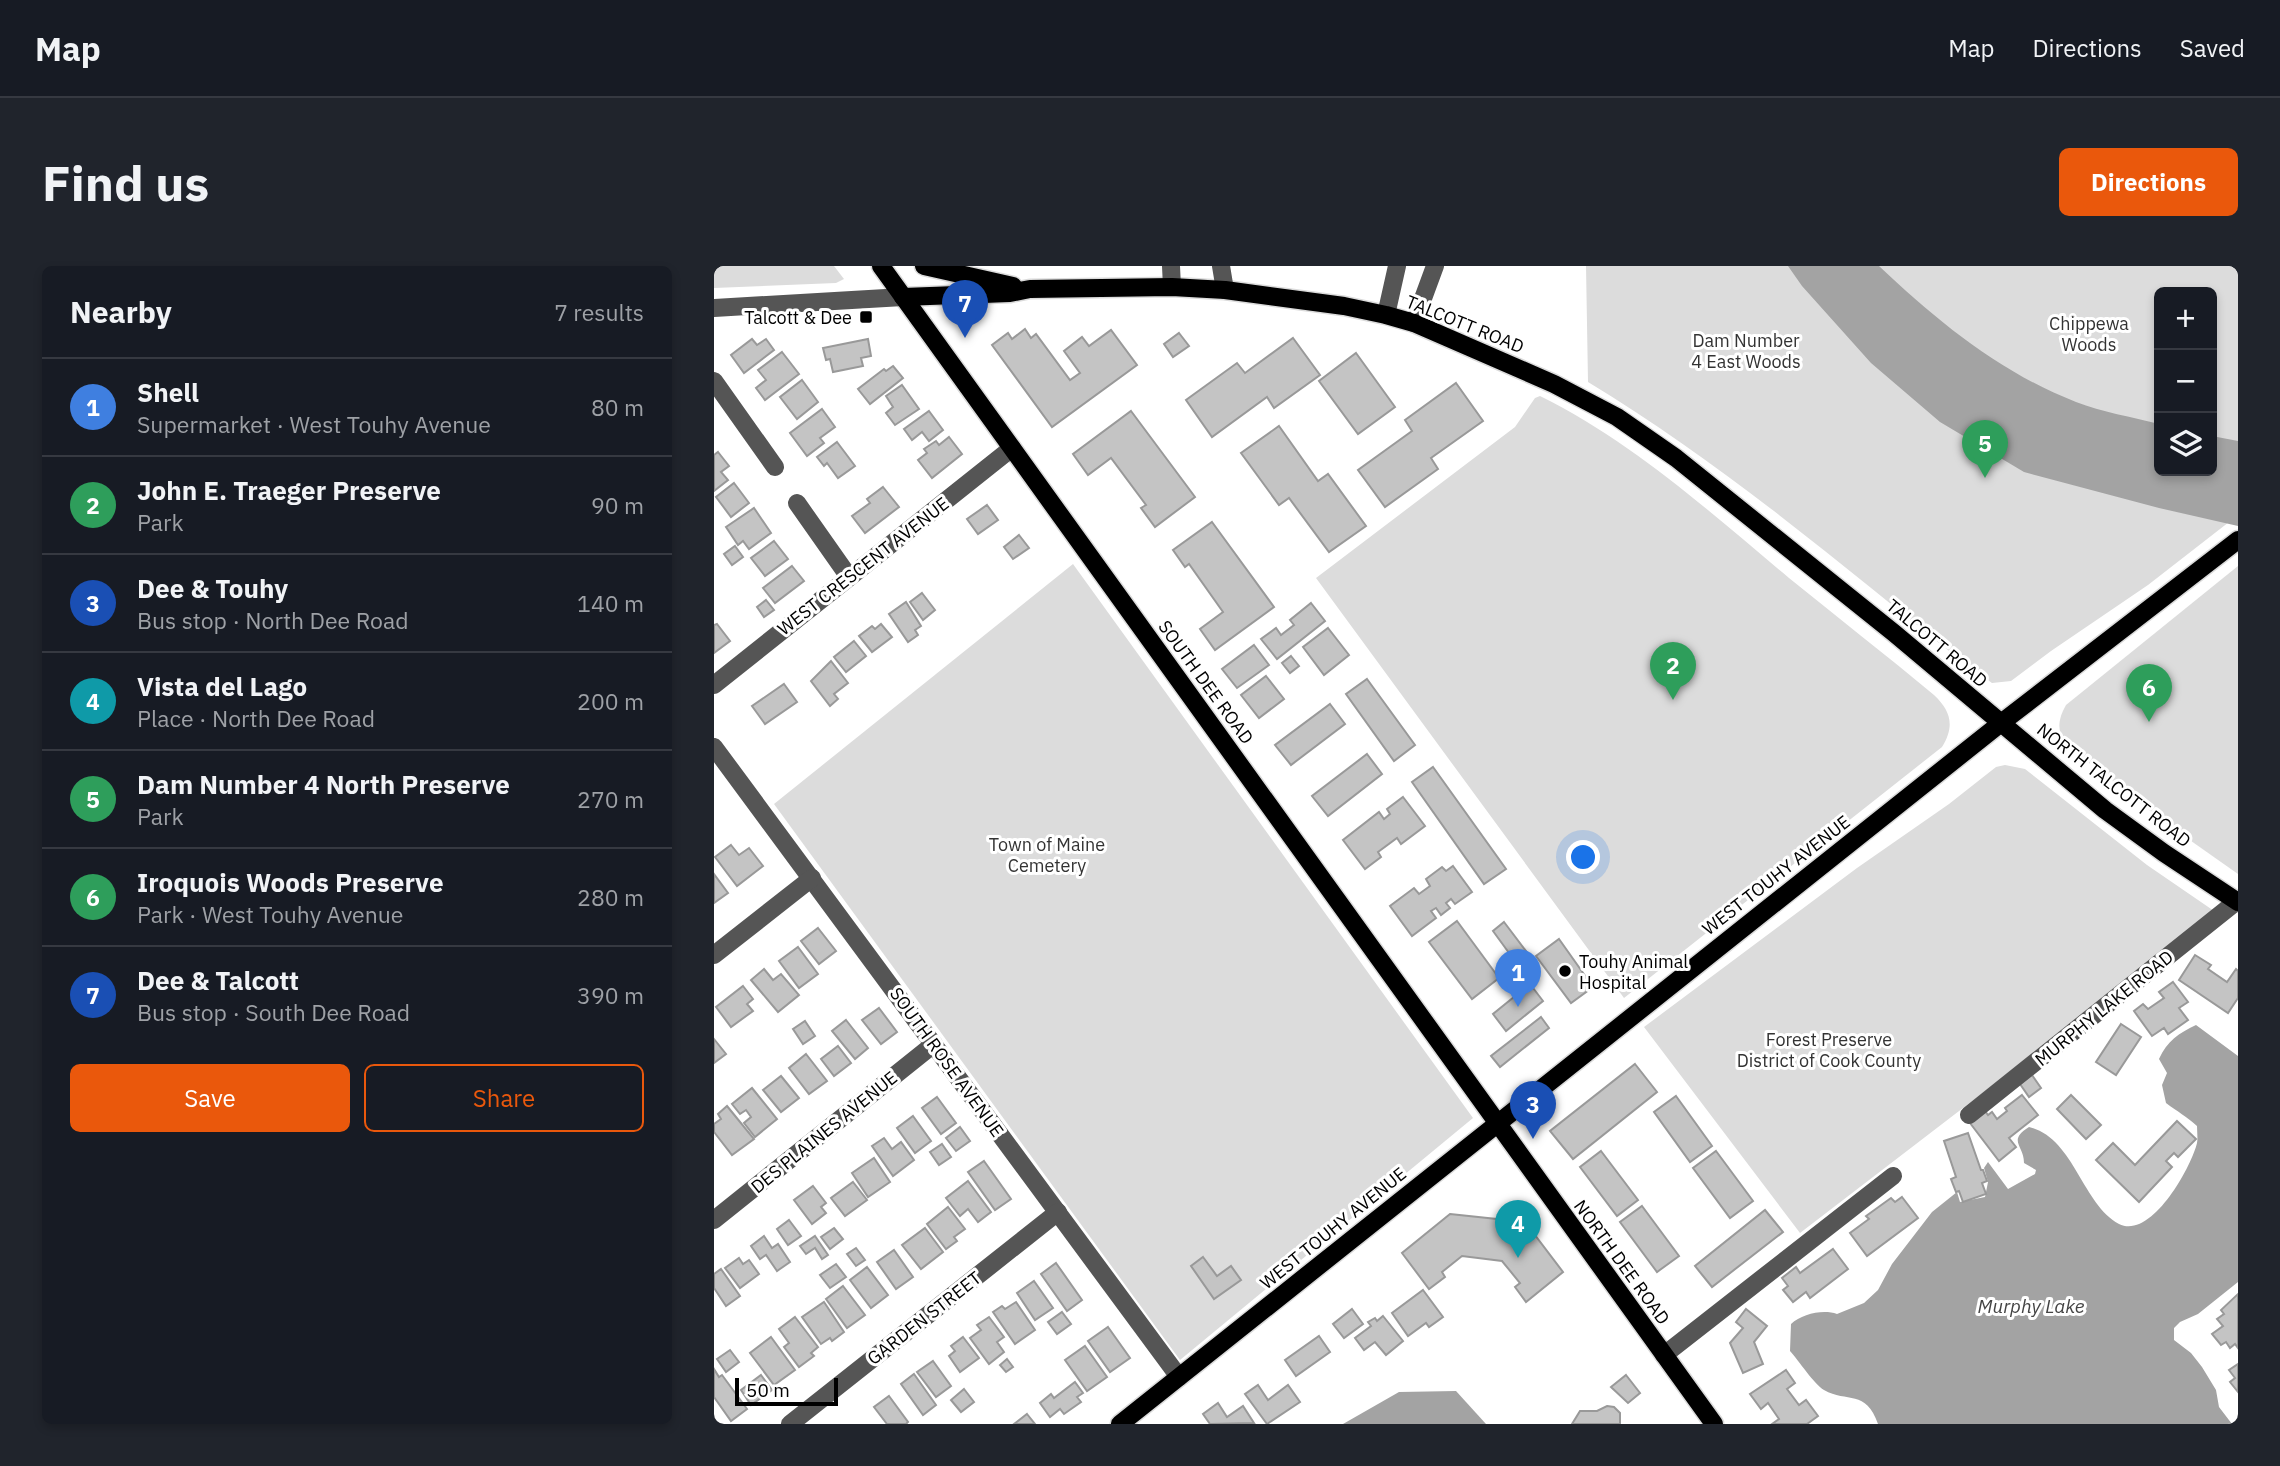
<!DOCTYPE html>
<html lang="en">
<head>
<meta charset="utf-8">
<style>
	:root { --surface:#171b24; --page:#20242c; --text:#f1f3f6; --muted:#9ea1a6; --line:#363941; --accent:#ea580c }
	body { margin:0; font-family:"IBM Plex Sans",sans-serif; background:var(--page); color:var(--text) }
	.controls { position:absolute; right:21px; top:21px; display:grid; overflow:hidden; border-radius:10px; box-shadow:0 4px 10px #0003 }
	.controls button { width:63px; height:63px; display:grid; place-items:center; padding:0; border:0; border-bottom:2px solid var(--line); background:var(--surface); color:var(--text); font:35px sans-serif }
	.scale { position:absolute; left:21px; bottom:18px; width:103px; box-sizing:border-box; padding-left:7px; border:4px solid #000; border-top:0; font-size:19px; line-height:24px; white-space:nowrap; color:#000; -webkit-text-stroke:5px #fff; paint-order:stroke }
	.you { position:absolute; left:870px; top:592px; width:24px; height:24px; margin:-18px; border:5px solid #fff; border-radius:50%; background:#1a73e8; box-shadow:0 0 0 10px #1a73e833 }
	.badge { display:grid; place-items:center; width:46px; height:46px; border-radius:50%; background:var(--accent); color:#fff; font-size:23px; font-weight:700 }
	.pin { position:absolute; translate:-50% -58px; filter:drop-shadow(0 2px 4px #0008) }
	.pin::after { content:''; position:absolute; top:37px; width:24px; height:21px; background:inherit; clip-path:polygon(0 0,100% 0,50% 100%) }
	.list { margin:0; padding:0; list-style:none }
	h2 { display:flex; justify-content:space-between; align-items:center; height:91px; margin:0; padding:0 28px; font-size:30px }
	h2 small { font-size:23px; font-weight:400; color:var(--muted) }
	.list li { display:grid; grid-template-columns:46px 1fr auto; gap:21px; align-items:center; box-sizing:border-box; height:98px; padding:0 28px; border-top:2px solid var(--line) }
	.list b { display:block; font-size:26px; white-space:nowrap }
	.list p { margin:0; font-size:23px; white-space:nowrap; color:var(--muted) }
	.list em { font-size:23px; font-style:normal; color:var(--muted) }
	.actions { display:flex; gap:14px; padding:21px 28px }
	.actions a { flex:1; padding:16px 0; border:2px solid var(--accent); border-radius:10px; text-align:center; font-size:24px; color:var(--accent) }
	.actions .main { background:var(--accent); color:#fff }
	.icon { flex:none; width:38px; height:38px; fill:none; stroke:currentColor; stroke-width:2; stroke-linecap:round; stroke-linejoin:round }
	.map { position:relative; flex:none; width:1524px; height:1158px; overflow:hidden; border-radius:10px }
	header { display:flex; align-items:center; gap:42px; box-sizing:border-box; height:98px; padding:0 35px; background:var(--surface); border-bottom:2px solid var(--line) }
	header strong { font-size:33px }
	nav { display:flex; gap:38px; margin-inline-start:auto; font-size:24px }
	.intro { display:flex; align-items:center; justify-content:space-between; box-sizing:border-box; height:168px; padding:0 42px }
	h1 { margin:0; font-size:49px }
	.button { padding:18px 32px; border-radius:10px; background:var(--accent); color:#fff; font-size:24px; font-weight:700 }
	main { display:flex; gap:42px; padding:0 42px }
	aside { flex:1; background:var(--surface); border-radius:10px; box-shadow:0 4px 10px #0003 }
	.map>svg:first-child { display:block }
	.green { fill:#dcdcdc; fill-rule:evenodd }
	.water { fill:#a3a3a3 }
	.building { fill:#c4c4c4; stroke:#999; stroke-width:2 }
	.lines { fill:none; stroke-linecap:round; stroke-linejoin:round }
	.major-casing { stroke:#dbdbdb; stroke-width:21 }
	.minor { stroke:#555; stroke-width:18 }
	.major { stroke:#000; stroke-width:18 }
	.poi-dot { fill:#000; stroke:#fff; stroke-width:2.5 }
	.labels { text-anchor:middle; dominant-baseline:central; stroke-width:6; stroke-linejoin:round; paint-order:stroke }
	.poi-label { font-size:18px; fill:#000; stroke:#fff; text-anchor:end }
	.park-label { font-size:18px; fill:#333; stroke:#fff }
	.street-label { font-size:18px; fill:#000; stroke:#fff }
	.water-label { font-size:19px; font-style:italic; fill:#444; stroke:#fff }
</style>
</head>
<body>
<header>
<strong>Map</strong>
<nav><a>Map</a><a>Directions</a><a>Saved</a></nav>
</header>
<div class="intro"><h1>Find us</h1><a class="button">Directions</a></div>
<main>
<aside>
<h2>Nearby<small>7 results</small></h2>
<ul class="list">
<li><span class="badge" style="background:#3f7fe0">1</span><div><b>Shell</b><p>Supermarket · West Touhy Avenue</p></div><em>80 m</em></li>
<li><span class="badge" style="background:#2e9e5b">2</span><div><b>John E. Traeger Preserve</b><p>Park</p></div><em>90 m</em></li>
<li><span class="badge" style="background:#1a4fb4">3</span><div><b>Dee &amp; Touhy</b><p>Bus stop · North Dee Road</p></div><em>140 m</em></li>
<li><span class="badge" style="background:#0f9aa8">4</span><div><b>Vista del Lago</b><p>Place · North Dee Road</p></div><em>200 m</em></li>
<li><span class="badge" style="background:#2e9e5b">5</span><div><b>Dam Number 4 North Preserve</b><p>Park</p></div><em>270 m</em></li>
<li><span class="badge" style="background:#2e9e5b">6</span><div><b>Iroquois Woods Preserve</b><p>Park · West Touhy Avenue</p></div><em>280 m</em></li>
<li><span class="badge" style="background:#1a4fb4">7</span><div><b>Dee &amp; Talcott</b><p>Bus stop · South Dee Road</p></div><em>390 m</em></li>
</ul>
<div class="actions"><a class="main">Save</a><a>Share</a></div>
</aside>
<div class="map">
<svg width="1524" height="1158" viewBox="0 0 1524 1158">
	<rect width="100%" height="100%" fill="#fff"/>
	<g class="green">
		<polygon points="0,0 120,0 130,13 122,17 0,22"/>
		<path d="M872 0H1524V249L1434 319 1337 385 1297 415 1278 417 1250 397C1128 299 1008 197 874 116ZM1445 26H1498V205H1445Z"/>
		<path d="M826 130C919 176 996 246 1075 312 1123 351 1172 389 1220 429 1237 445 1241 460 1228 481L910 732 602 312 801 161 821 132Z"/>
		<polygon points="359,298 759,852 466,1094 60,538"/>
		<path d="M1524 300V608L1453 558 1365 489C1346 474 1339 462 1352 439Z"/>
		<polygon points="1291,499 1311,503 1433,599 1503,647 1086,967 930,761 1143,602 1235,538 1282,501"/>
	</g>
	<g class="water">
		<path d="M1074 0H1165C1223 55 1287 107 1362 136 1388 146 1418 151 1445 158V205H1498V170L1524 175V260L1445 242 1310 206 1226 156 1157 97 1088 20Z"/>
		<path d="M1482 759 1524 790V1016L1484 1048 1466 1056 1460 1062V1074L1477 1087 1488 1101 1502 1124 1505 1141 1518 1158H1164C1152 1123 1133 1137 1110 1124 1100 1118 1085 1095 1076 1085L1077 1058C1088 1048 1109 1043 1123 1048L1150 1037 1164 1024 1178 998 1218 946 1243 926 1246 936 1271 931 1274 916 1270 902 1274 896 1294 923 1321 908 1322 904 1310 897C1310 879 1293 875 1315 861 1360 872 1368 938 1405 958 1437 974 1477 902 1483 877 1484 872 1483 866 1483 860 1472 850 1464 846 1452 837L1448 819 1453 807 1445 793C1453 775 1465 767 1482 759Z"/>
		<polygon points="742,1125 772,1158 629,1158 685,1126"/>
	</g>
	<g class="building">
		<polygon points="311,63 317,72 322,68 356,114 366,107 350,85 368,71 375,80 397,64 423,99 338,161 278,79 294,67 298,73"/>
		<polygon points="465,67 475,80 459,91 450,78"/>
		<polygon points="579,72 606,109 560,142 553,131 498,171 472,134 523,97 531,107"/>
		<polygon points="38,73 43,79 52,73 60,84 30,107 17,89"/>
		<polygon points="154,73 157,90 147,92 149,100 119,106 116,93 112,94 109,82"/>
		<polygon points="68,86 85,108 51,134 42,122 52,114 44,104"/>
		<polygon points="642,87 681,141 644,168 605,115"/>
		<polygon points="179,100 189,112 156,138 144,123 170,103 172,105"/>
		<polygon points="88,114 104,136 83,153 66,131"/>
		<polygon points="742,117 769,155 717,192 724,203 671,241 644,204 698,165 691,154"/>
		<polygon points="188,119 205,143 181,159 172,147 179,141 172,130"/>
		<polygon points="108,143 121,161 106,172 110,177 93,190 76,167"/>
		<polygon points="215,145 229,164 215,175 208,166 198,174 190,163"/>
		<polygon points="417,145 481,231 441,261 427,242 432,239 397,192 374,209 359,188"/>
		<polygon points="565,160 604,215 614,208 652,260 615,286 575,232 565,239 527,187"/>
		<polygon points="235,171 248,188 218,212 204,194 213,187 210,183 222,175 225,179"/>
		<polygon points="123,176 141,200 124,212 113,197 110,200 103,191"/>
		<polygon points="4,186 15,200 7,206 14,214 0,225 0,189"/>
		<polygon points="20,217 35,237 17,251 2,231"/>
		<polygon points="169,221 185,241 151,267 138,250 156,237 153,233"/>
		<polygon points="273,239 284,254 264,268 253,253"/>
		<polygon points="40,242 57,267 35,283 29,275 24,279 12,261"/>
		<polygon points="498,256 560,341 501,384 486,363 509,346 475,298 471,301 459,284"/>
		<polygon points="305,269 315,282 299,293 290,281"/>
		<polygon points="60,275 74,293 51,310 37,292"/>
		<polygon points="21,280 29,291 18,299 10,288"/>
		<polygon points="78,300 90,315 61,337 49,322"/>
		<polygon points="208,327 221,344 209,354 196,336"/>
		<polygon points="52,334 60,344 50,351 43,341"/>
		<polygon points="192,336 207,360 201,364 204,369 194,376 175,348"/>
		<polygon points="597,337 611,355 563,393 547,373 562,362 567,369 580,359 576,354"/>
		<polygon points="3,358 16,375 0,387 0,359"/>
		<polygon points="167,358 178,371 158,386 145,370 158,360 161,363"/>
		<polygon points="614,362 635,389 610,409 589,381"/>
		<polygon points="140,375 152,390 132,406 120,391"/>
		<polygon points="540,379 555,399 523,422 508,403"/>
		<polygon points="577,390 585,400 576,407 568,397"/>
		<polygon points="117,395 134,417 120,428 124,433 116,440 97,415"/>
		<polygon points="552,410 570,433 545,452 527,429"/>
		<polygon points="653,413 701,479 680,495 632,428"/>
		<polygon points="70,418 83,436 51,458 38,440"/>
		<polygon points="616,438 631,458 577,499 561,479"/>
		<polygon points="653,488 668,508 614,550 598,530"/>
		<polygon points="719,501 792,603 770,618 698,516"/>
		<polygon points="689,531 711,560 687,578 683,572 664,586 667,591 651,603 629,574 665,546 670,553 676,548 673,543"/>
		<polygon points="17,579 25,589 35,582 49,600 23,620 1,591"/>
		<polygon points="739,600 758,626 741,638 737,633 732,637 736,642 727,649 722,642 717,645 722,652 698,670 676,640 700,622 705,628 716,620 712,613 728,601 732,605"/>
		<polygon points="0,608 14,627 0,637"/>
		<polygon points="743,655 785,712 758,733 715,676"/>
		<polygon points="790,656 821,697 809,706 779,665"/>
		<polygon points="104,662 122,685 105,698 87,675"/>
		<polygon points="845,673 879,721 857,737 822,690"/>
		<polygon points="84,681 104,708 85,722 65,695"/>
		<polygon points="1481,689 1497,699 1494,703 1513,716 1522,703 1524,705 1524,732 1514,747 1465,714"/>
		<polygon points="50,703 59,714 67,708 85,729 64,746 37,714"/>
		<polygon points="1459,716 1474,736 1465,742 1474,754 1454,768 1450,762 1438,770 1420,745 1429,738 1434,743 1450,732 1445,726"/>
		<polygon points="816,718 829,735 792,765 779,748"/>
		<polygon points="29,720 39,733 33,738 39,745 17,761 2,741"/>
		<polygon points="165,742 183,766 167,778 148,754"/>
		<polygon points="827,751 835,762 786,801 777,790"/>
		<polygon points="132,754 154,782 141,793 118,765"/>
		<polygon points="91,755 101,770 89,778 79,763"/>
		<polygon points="1407,758 1427,771 1402,809 1382,796"/>
		<polygon points="0,773 12,788 0,797"/>
		<polygon points="124,780 137,797 120,810 107,793"/>
		<polygon points="92,788 113,815 95,828 75,802"/>
		<polygon points="921,798 943,826 859,893 836,865"/>
		<polygon points="1318,809 1327,822 1315,831 1306,818"/>
		<polygon points="67,810 85,832 67,846 49,824"/>
		<polygon points="38,822 63,853 41,871 30,857 37,851 32,844 26,848 18,838"/>
		<polygon points="1308,829 1324,849 1295,872 1302,881 1285,895 1256,857 1271,845 1274,849 1278,846 1283,853 1293,845 1291,842"/>
		<polygon points="1357,829 1387,859 1372,873 1343,843"/>
		<polygon points="962,830 998,880 976,896 940,846"/>
		<polygon points="223,831 242,857 227,868 208,842"/>
		<polygon points="13,840 40,873 18,889 0,866 0,858 7,853 4,848"/>
		<polygon points="199,850 217,875 201,887 183,862"/>
		<polygon points="1463,855 1482,873 1464,891 1460,887 1452,895 1458,901 1425,936 1382,894 1399,877 1421,899"/>
		<polygon points="246,861 256,875 242,885 232,872"/>
		<polygon points="1254,867 1267,904 1269,904 1273,915 1268,917 1272,928 1249,936 1245,925 1242,926 1237,913 1242,911 1230,875"/>
		<polygon points="170,872 178,883 187,876 200,894 179,910 158,880"/>
		<polygon points="228,878 237,891 225,899 216,886"/>
		<polygon points="887,885 924,934 903,950 866,901"/>
		<polygon points="1002,885 1039,935 1016,952 979,902"/>
		<polygon points="160,892 176,916 154,931 138,907"/>
		<polygon points="270,895 297,933 281,944 254,906"/>
		<polygon points="254,915 277,946 264,956 254,943 246,950 232,932"/>
		<polygon points="139,916 153,934 131,950 117,932"/>
		<polygon points="99,920 112,937 107,941 112,947 98,958 80,934"/>
		<polygon points="1188,931 1204,952 1153,990 1136,967 1155,953 1152,950 1177,932 1181,936"/>
		<polygon points="928,940 965,990 943,1006 906,956"/>
		<polygon points="234,941 251,963 240,971 243,975 232,983 213,958"/>
		<polygon points="1051,944 1069,966 998,1021 981,1000"/>
		<polygon points="736,948 811,956 849,1006 812,1036 801,1021 806,1017 788,995 748,990 728,1006 731,1011 715,1023 688,987"/>
		<polygon points="75,954 87,970 74,979 63,963"/>
		<polygon points="120,962 129,973 116,983 107,971"/>
		<polygon points="211,962 229,986 207,1003 188,979"/>
		<polygon points="50,970 58,982 64,978 76,996 63,1005 52,989 46,993 37,980"/>
		<polygon points="101,970 114,989 108,993 101,982 92,988 86,980"/>
		<polygon points="142,982 151,994 142,1000 133,988"/>
		<polygon points="1119,983 1134,1003 1096,1032 1092,1026 1079,1036 1069,1024 1074,1020 1068,1012 1082,1001 1086,1007"/>
		<polygon points="180,984 199,1011 182,1023 163,996"/>
		<polygon points="489,991 503,1010 517,1000 527,1014 500,1033 477,1000"/>
		<polygon points="25,992 29,998 35,994 45,1008 26,1022 11,1002"/>
		<polygon points="342,997 368,1034 353,1045 327,1008"/>
		<polygon points="122,998 132,1011 116,1022 106,1009"/>
		<polygon points="153,1001 174,1029 157,1042 136,1014"/>
		<polygon points="7,1003 26,1030 12,1040 0,1022 0,1008"/>
		<polygon points="320,1015 339,1042 321,1054 303,1027"/>
		<polygon points="129,1020 151,1049 133,1062 112,1033"/>
		<polygon points="709,1024 729,1051 715,1061 712,1057 694,1070 678,1047"/>
		<polygon points="1524,1028 1524,1082 1521,1078 1516,1082 1512,1076 1507,1079 1498,1068 1509,1060 1503,1053 1510,1048 1507,1044"/>
		<polygon points="110,1036 130,1066 118,1075 116,1072 107,1078 88,1051"/>
		<polygon points="302,1036 321,1064 301,1078 279,1046 288,1040 291,1043"/>
		<polygon points="638,1043 649,1058 630,1072 619,1058"/>
		<polygon points="1032,1043 1053,1060 1040,1076 1049,1098 1029,1107 1016,1077 1029,1062 1022,1056"/>
		<polygon points="348,1046 357,1058 343,1068 334,1056"/>
		<polygon points="669,1050 689,1075 672,1089 661,1076 650,1084 641,1072 657,1060 654,1056 661,1052 663,1055"/>
		<polygon points="81,1051 104,1081 97,1087 100,1090 85,1101 70,1081 75,1077 65,1063"/>
		<polygon points="275,1051 290,1071 283,1076 290,1086 275,1098 256,1072 267,1064 263,1059"/>
		<polygon points="394,1061 416,1092 396,1106 374,1075"/>
		<polygon points="605,1070 616,1086 582,1110 571,1094"/>
		<polygon points="57,1071 81,1104 60,1119 36,1087"/>
		<polygon points="249,1071 265,1092 246,1106 235,1090 241,1085 237,1080"/>
		<polygon points="371,1080 393,1111 373,1125 351,1094"/>
		<polygon points="16,1084 25,1096 12,1106 3,1093"/>
		<polygon points="293,1093 299,1101 292,1106 286,1099"/>
		<polygon points="219,1095 237,1120 222,1131 203,1106"/>
		<polygon points="1524,1098 1524,1126 1516,1116 1521,1112 1515,1104"/>
		<polygon points="0,1103 5,1111 8,1109 33,1143 17,1155 0,1131"/>
		<polygon points="1072,1104 1081,1117 1073,1123 1085,1139 1092,1134 1104,1150 1093,1158 1058,1158 1065,1153 1054,1137 1047,1143 1036,1128"/>
		<polygon points="200,1108 222,1139 209,1149 187,1118"/>
		<polygon points="47,1109 58,1124 37,1139 27,1124"/>
		<polygon points="912,1109 926,1127 914,1137 897,1121"/>
		<polygon points="361,1116 369,1127 363,1131 367,1136 350,1148 346,1143 336,1151 326,1137 337,1128 340,1132"/>
		<polygon points="544,1119 554,1134 574,1119 586,1136 553,1158 531,1128"/>
		<polygon points="250,1123 260,1136 247,1146 237,1134"/>
		<polygon points="175,1130 194,1156 192,1158 173,1158 160,1141"/>
		<polygon points="504,1137 513,1151 529,1140 540,1157 496,1158 489,1148"/>
		<polygon points="893,1140 900,1141 906,1147 906,1158 858,1158 866,1145 883,1145"/>
		<polygon points="313,1148 321,1158 300,1158"/>
	</g>
	<g class="lines">
		<defs>
			<g id="major">
				<polyline points="167,0 1000,1158"/>
				<polyline points="210,0 299,20"/>
				<polyline points="189,31 296,27 316,23 458,21 511,24 630,40 672,49 700,57 840,118 903,151 962,192 1180,367 1391,544 1450,587 1524,636"/>
				<polyline points="406,1158 1287,457 1524,274"/>
			</g>
		</defs>
		<use href="#major" class="major-casing"/>
		<g class="minor">
			<polyline points="457,0 458,21"/>
			<polyline points="507,0 511,24"/>
			<polyline points="0,42 189,31"/>
			<polyline points="672,49 683,0"/>
			<polyline points="700,57 721,0"/>
			<polyline points="0,115 61,201"/>
			<polyline points="83,237 135,311"/>
			<polyline points="0,419 298,182"/>
			<polyline points="0,481 465,1111"/>
			<polyline points="0,689 98,612"/>
			<polyline points="1255,849 1523,635"/>
			<polyline points="0,954 220,778"/>
			<polyline points="950,1089 1179,910"/>
			<polyline points="76,1158 344,946"/>
		</g>
		<use href="#major" class="major"/>
	</g>
	<g class="poi-dot">
		<rect x="145" y="44" width="14" height="14" rx="3.5"/>
		<circle cx="851" cy="705" r="7"/>
	</g>
	<g class="labels">
		<g class="poi-label">
			<text x="138" y="51">Talcott &amp; Dee</text>
			<text x="865" y="695" text-anchor="start">Touhy Animal<tspan x="865" dy="21">Hospital</tspan></text>
		</g>
		<g class="park-label">
			<text x="1375" y="57">Chippewa<tspan x="1375" dy="21">Woods</tspan></text>
			<text x="1032" y="74">Dam Number<tspan x="1032" dy="21">4 East Woods</tspan></text>
			<text x="333" y="578">Town of Maine<tspan x="333" dy="21">Cemetery</tspan></text>
			<text x="1115" y="773">Forest Preserve<tspan x="1115" dy="21">District of Cook County</tspan></text>
		</g>
		<g class="street-label">
			<text transform="translate(751 58) rotate(22)">TALCOTT ROAD</text>
			<text transform="translate(149 300) rotate(-38)">WEST CRESCENT AVENUE</text>
			<text transform="translate(1223 377) rotate(40)">TALCOTT ROAD</text>
			<text transform="translate(492 416) rotate(54)">SOUTH DEE ROAD</text>
			<text transform="translate(1400 519) rotate(38)">NORTH TALCOTT ROAD</text>
			<text transform="translate(1062 609) rotate(-38)">WEST TOUHY AVENUE</text>
			<text transform="translate(1390 742) rotate(-39)">MURPHY LAKE ROAD</text>
			<text transform="translate(233 796) rotate(54)">SOUTH ROSE AVENUE</text>
			<text transform="translate(110 866) rotate(-39)">DES PLAINES AVENUE</text>
			<text transform="translate(619 962) rotate(-39)">WEST TOUHY AVENUE</text>
			<text transform="translate(908 996) rotate(54)">NORTH DEE ROAD</text>
			<text transform="translate(210 1052) rotate(-38)">GARDEN STREET</text>
		</g>
		<g class="water-label">
			<text x="1317" y="1040">Murphy Lake</text>
		</g>
	</g>
</svg>
<div class="controls">
<button>+</button>
<button>−</button>
<button><svg class="icon" aria-label="layers" viewBox="0 0 24 24"><path d="M12 4l9 5-9 5-9-5zM3 14l9 5 9-5"/></svg></button>
</div>
<div class="scale">50 m</div>
<div class="you"></div>
<div class="pin badge" style="left:804px;top:741px;background:#3f7fe0">1</div>
<div class="pin badge" style="left:959px;top:434px;background:#2e9e5b">2</div>
<div class="pin badge" style="left:819px;top:873px;background:#1a4fb4">3</div>
<div class="pin badge" style="left:804px;top:992px;background:#0f9aa8">4</div>
<div class="pin badge" style="left:1271px;top:212px;background:#2e9e5b">5</div>
<div class="pin badge" style="left:1435px;top:456px;background:#2e9e5b">6</div>
<div class="pin badge" style="left:251px;top:72px;background:#1a4fb4">7</div>
</div>
</main>
</body>
</html>
